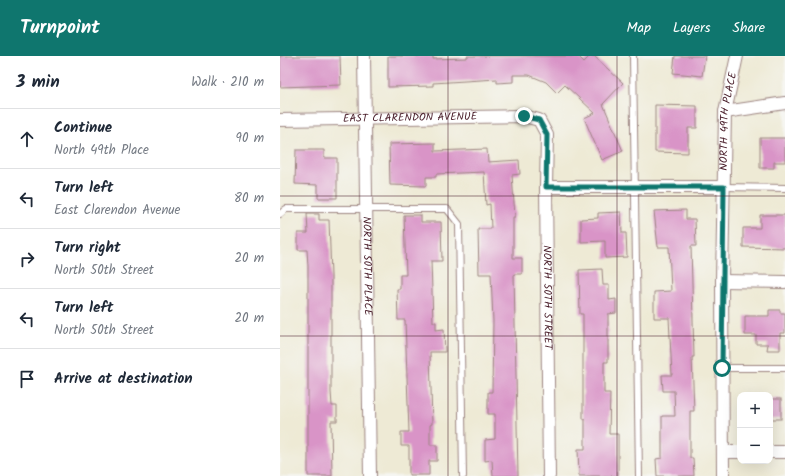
<!DOCTYPE html>
<html lang="en">
<head>
<meta charset="utf-8">
<style>
	:root { --surface:#fff; --page:#f6f6f7; --text:#1f2937; --muted:#747a83; --line:#e0e1e3; --accent:#0f766e }
	body { margin:0; font-family:Kalam,sans-serif; background:var(--page); color:var(--text) }
	.controls { position:absolute; right:12px; bottom:12px; display:grid; overflow:hidden; border-radius:8px; box-shadow:0 4px 16px #0002 }
	.controls button { width:36px; height:36px; display:grid; place-items:center; padding:0; border:0; border-bottom:1px solid var(--line); background:var(--surface); color:var(--text); font:20px sans-serif }
	.stop { position:absolute; width:12px; height:12px; margin:-9px; border:3px solid #0f766e; border-radius:50%; background:#fff }
	.stop.end { background:#0f766e; border-color:#fff; box-shadow:0 1px 4px #0008 }
	.list { margin:0; padding:0; list-style:none }
	h2 { display:flex; justify-content:space-between; align-items:center; height:52px; margin:0; padding:0 16px; font-size:17px }
	h2 small { font-size:13px; font-weight:400; color:var(--muted) }
	.list li { display:grid; grid-template-columns:26px 1fr auto; gap:12px; align-items:center; box-sizing:border-box; height:60px; padding:0 16px; border-top:1px solid var(--line) }
	.list b { display:block; font-size:15px; white-space:nowrap }
	.list p { margin:0; font-size:13px; white-space:nowrap; color:var(--muted) }
	.list em { font-size:13px; font-style:normal; color:var(--muted) }
	.icon { flex:none; width:22px; height:22px; fill:none; stroke:currentColor; stroke-width:2; stroke-linecap:round; stroke-linejoin:round }
	.map { position:relative; flex:none; width:505px; height:420px; overflow:hidden }
	header { display:flex; align-items:center; gap:24px; box-sizing:border-box; height:56px; padding:0 20px; background:var(--accent); color:#fff }
	header strong { font-size:19px }
	nav { display:flex; gap:22px; margin-inline-start:auto; font-size:14px }
	main { display:flex }
	aside { flex:1; background:var(--surface) }
	.map>svg:first-child { display:block }
	.building { fill:#d994c7 }
	.lines { fill:none; stroke-linecap:round; stroke-linejoin:round }
	.lane-casing { stroke:#9c8480; stroke-width:8 }
	.street-casing { stroke:#9c8480; stroke-width:14 }
	.lane { stroke:#fff; stroke-width:6 }
	.street { stroke:#fff; stroke-width:12 }
	.route { stroke:#0f766e; stroke-width:5 }
	.grid { fill:none; stroke:#4a1f2b; stroke-width:1; stroke-opacity:0.55 }
	.labels { text-anchor:middle; dominant-baseline:central; stroke-width:4; stroke-linejoin:round; paint-order:stroke }
	.street-label { font-size:11px; fill:#4a1f2b; stroke:#f6f6f2 }
</style>
</head>
<body>
<header>
<strong>Turnpoint</strong>
<nav><a>Map</a><a>Layers</a><a>Share</a></nav>
</header>
<main>
<aside>
<h2>3 min<small>Walk · 210 m</small></h2>
<ul class="list">
<li><svg class="icon" aria-label="ahead" viewBox="0 0 24 24"><path d="M12 20V5M6 11l6-6 6 6"/></svg><div><b>Continue</b><p>North 49th Place</p></div><em>90 m</em></li>
<li><svg class="icon" aria-label="left" viewBox="0 0 24 24"><path d="M17 20v-9H6M10 6l-5 5 5 5"/></svg><div><b>Turn left</b><p>East Clarendon Avenue</p></div><em>80 m</em></li>
<li><svg class="icon" aria-label="right" viewBox="0 0 24 24"><path d="M7 20v-9h11M14 6l5 5-5 5"/></svg><div><b>Turn right</b><p>North 50th Street</p></div><em>20 m</em></li>
<li><svg class="icon" aria-label="left" viewBox="0 0 24 24"><path d="M17 20v-9H6M10 6l-5 5 5 5"/></svg><div><b>Turn left</b><p>North 50th Street</p></div><em>20 m</em></li>
<li><svg class="icon" aria-label="arrive" viewBox="0 0 24 24"><path d="M6 21V4h12l-3 4 3 4H6"/></svg><div><b>Arrive at destination</b></div></li>
</ul>
</aside>
<div class="map">
<svg width="505" height="420" viewBox="0 0 505 420">
	<rect width="100%" height="100%" fill="#f6f6f2"/>
	<filter id="ink" filterUnits="userSpaceOnUse"><feTurbulence type="fractalNoise" baseFrequency=".025" numOctaves="2"/><feDisplacementMap in="SourceGraphic" scale="8" xChannelSelector="R" yChannelSelector="G"/><feConvolveMatrix kernelMatrix="1 2 1 2 8 2 1 2 1" color-interpolation-filters="sRGB"/></filter>
	<filter id="wash" filterUnits="userSpaceOnUse"><feTurbulence type="fractalNoise" baseFrequency=".012" numOctaves="4" result="noise"/><feDisplacementMap in="SourceGraphic" scale="16" xChannelSelector="R" yChannelSelector="G"/><feGaussianBlur stdDeviation="0.9" result="paint"/><feColorMatrix in="noise" values="0 0 0 0 0 0 0 0 0 0 0 0 0 0 0 0 0 1.4 0 .05"/><feComposite in="paint" operator="in"/></filter>
	<g filter="url(#wash)">
		<rect width="100%" height="100%" fill="#eeead5"/>
		<g id="blocks">
			<g class="building">
				<polygon points="0,0 60,0 61,29 0,31"/>
				<polygon points="108,0 153,0 153,3 187,2 187,0 298,0 304,6 310,0 314,0 343,27 323,48 343,95 322,104 304,62 315,57 285,29 277,37 266,26 249,19 233,19 233,26 217,27 217,23 153,27 153,30 108,31"/>
				<polygon points="395,0 425,0 422,20 393,17"/>
				<polygon points="375,49 417,50 417,72 408,72 408,97 375,96"/>
				<polygon points="480,82 505,82 505,106 494,106 494,112 480,112"/>
				<polygon points="155,87 155,95 207,93 208,106 239,104 240,118 232,119 235,161 233,161 233,202 242,202 242,218 234,218 238,420 213,420 212,404 205,405 205,384 215,383 215,358 208,358 208,336 212,336 213,265 211,218 199,218 198,173 211,173 210,148 206,149 204,116 156,118 156,121 146,121 146,130 110,129 109,88"/>
				<polygon points="16,94 44,94 44,102 57,102 57,142 38,142 38,129 15,128"/>
				<polygon points="406,154 406,163 415,163 416,190 411,190 414,301 412,301 414,355 410,355 410,402 413,402 414,420 377,420 376,403 382,402 382,360 395,360 394,335 383,335 382,319 392,319 389,262 374,262 374,236 391,235 389,191 378,191 374,155"/>
				<polygon points="341,156 342,177 346,177 347,201 325,202 325,185 301,186 301,163 318,162 318,157"/>
				<polygon points="27,158 39,158 39,164 49,164 51,220 51,336 52,350 57,350 57,365 51,365 52,420 28,420 28,210 27,194 18,194 18,177 28,177"/>
				<polygon points="124,159 141,159 141,166 161,166 162,205 151,205 153,266 156,266 156,274 164,273 165,296 150,296 152,368 150,369 150,389 157,389 157,405 149,405 149,419 129,419 129,390 121,390 121,376 129,376 125,264 118,264 117,233 120,233 120,219 126,219"/>
				<polygon points="480,159 505,159 505,192 463,191 463,172 480,172"/>
				<polygon points="322,213 323,229 329,229 329,244 336,243 336,257 328,258 328,306 324,306 324,337 330,337 329,378 338,378 338,420 299,420 298,393 305,393 305,363 303,363 303,258 300,258 299,214"/>
				<polygon points="489,254 500,254 500,257 505,257 505,277 500,277 500,294 487,294 488,288 476,288 476,279 465,279 465,260 489,260"/>
				<rect x="490" y="343" width="11" height="20"/>
			</g>
		</g>
	</g>
	<g filter="url(#ink)">
		<use href="#blocks" fill-opacity="0" stroke="#9c8480" stroke-width="1"/>
		<g class="lines">
			<defs>
				<g id="lane">
					<polyline points="353,0 359,420"/>
					<polyline points="443,131 505,132"/>
					<polyline points="0,158 6,153 167,153 179,168 183,420"/>
					<polyline points="442,312 505,312"/>
				</g>
				<g id="street">
					<path id="s1" d="M84 0 90 420"/>
					<polyline points="445,56 505,47"/>
					<path id="s2" d="M0 64 244 60 259 64 267 79 266 131 269 420"/>
					<polyline points="266,131 443,131"/>
					<polyline points="442,225 505,226"/>
					<polyline points="443,396 460,396"/>
					<polyline points="490,396 505,396"/>
					<path id="s3" d="M443 420 442 225 445 56 457 0"/>
				</g>
			</defs>
			<use href="#lane" class="lane-casing"/>
			<use href="#street" class="street-casing"/>
			<use href="#lane" class="lane"/>
			<use href="#street" class="street"/>
		</g>
	</g>
	<g class="lines" filter="url(#ink)">
		<polyline class="route" points="244,60 259,64 267,79 266,131 444,131 442,312"/>
	</g>
	<path class="grid" d="M168 0V420M337 0V420M0 140H505M0 280H505"/>
	<g class="labels">
		<g class="street-label">
			<text stroke="none"><textPath href="#s2" startOffset="130">EAST CLARENDON AVENUE</textPath></text>
			<text stroke="none"><textPath href="#s3" startOffset="355">NORTH 49TH PLACE</textPath></text>
			<text stroke="none"><textPath href="#s1" startOffset="210">NORTH 50TH PLACE</textPath></text>
			<text stroke="none"><textPath href="#s2" startOffset="439">NORTH 50TH STREET</textPath></text>
		</g>
	</g>
</svg>
<div class="controls">
<button>+</button>
<button>−</button>
</div>
<div class="stop" style="left:442px;top:312px"></div>
<div class="stop end" style="left:244px;top:60px"></div>
</div>
</main>
</body>
</html>
